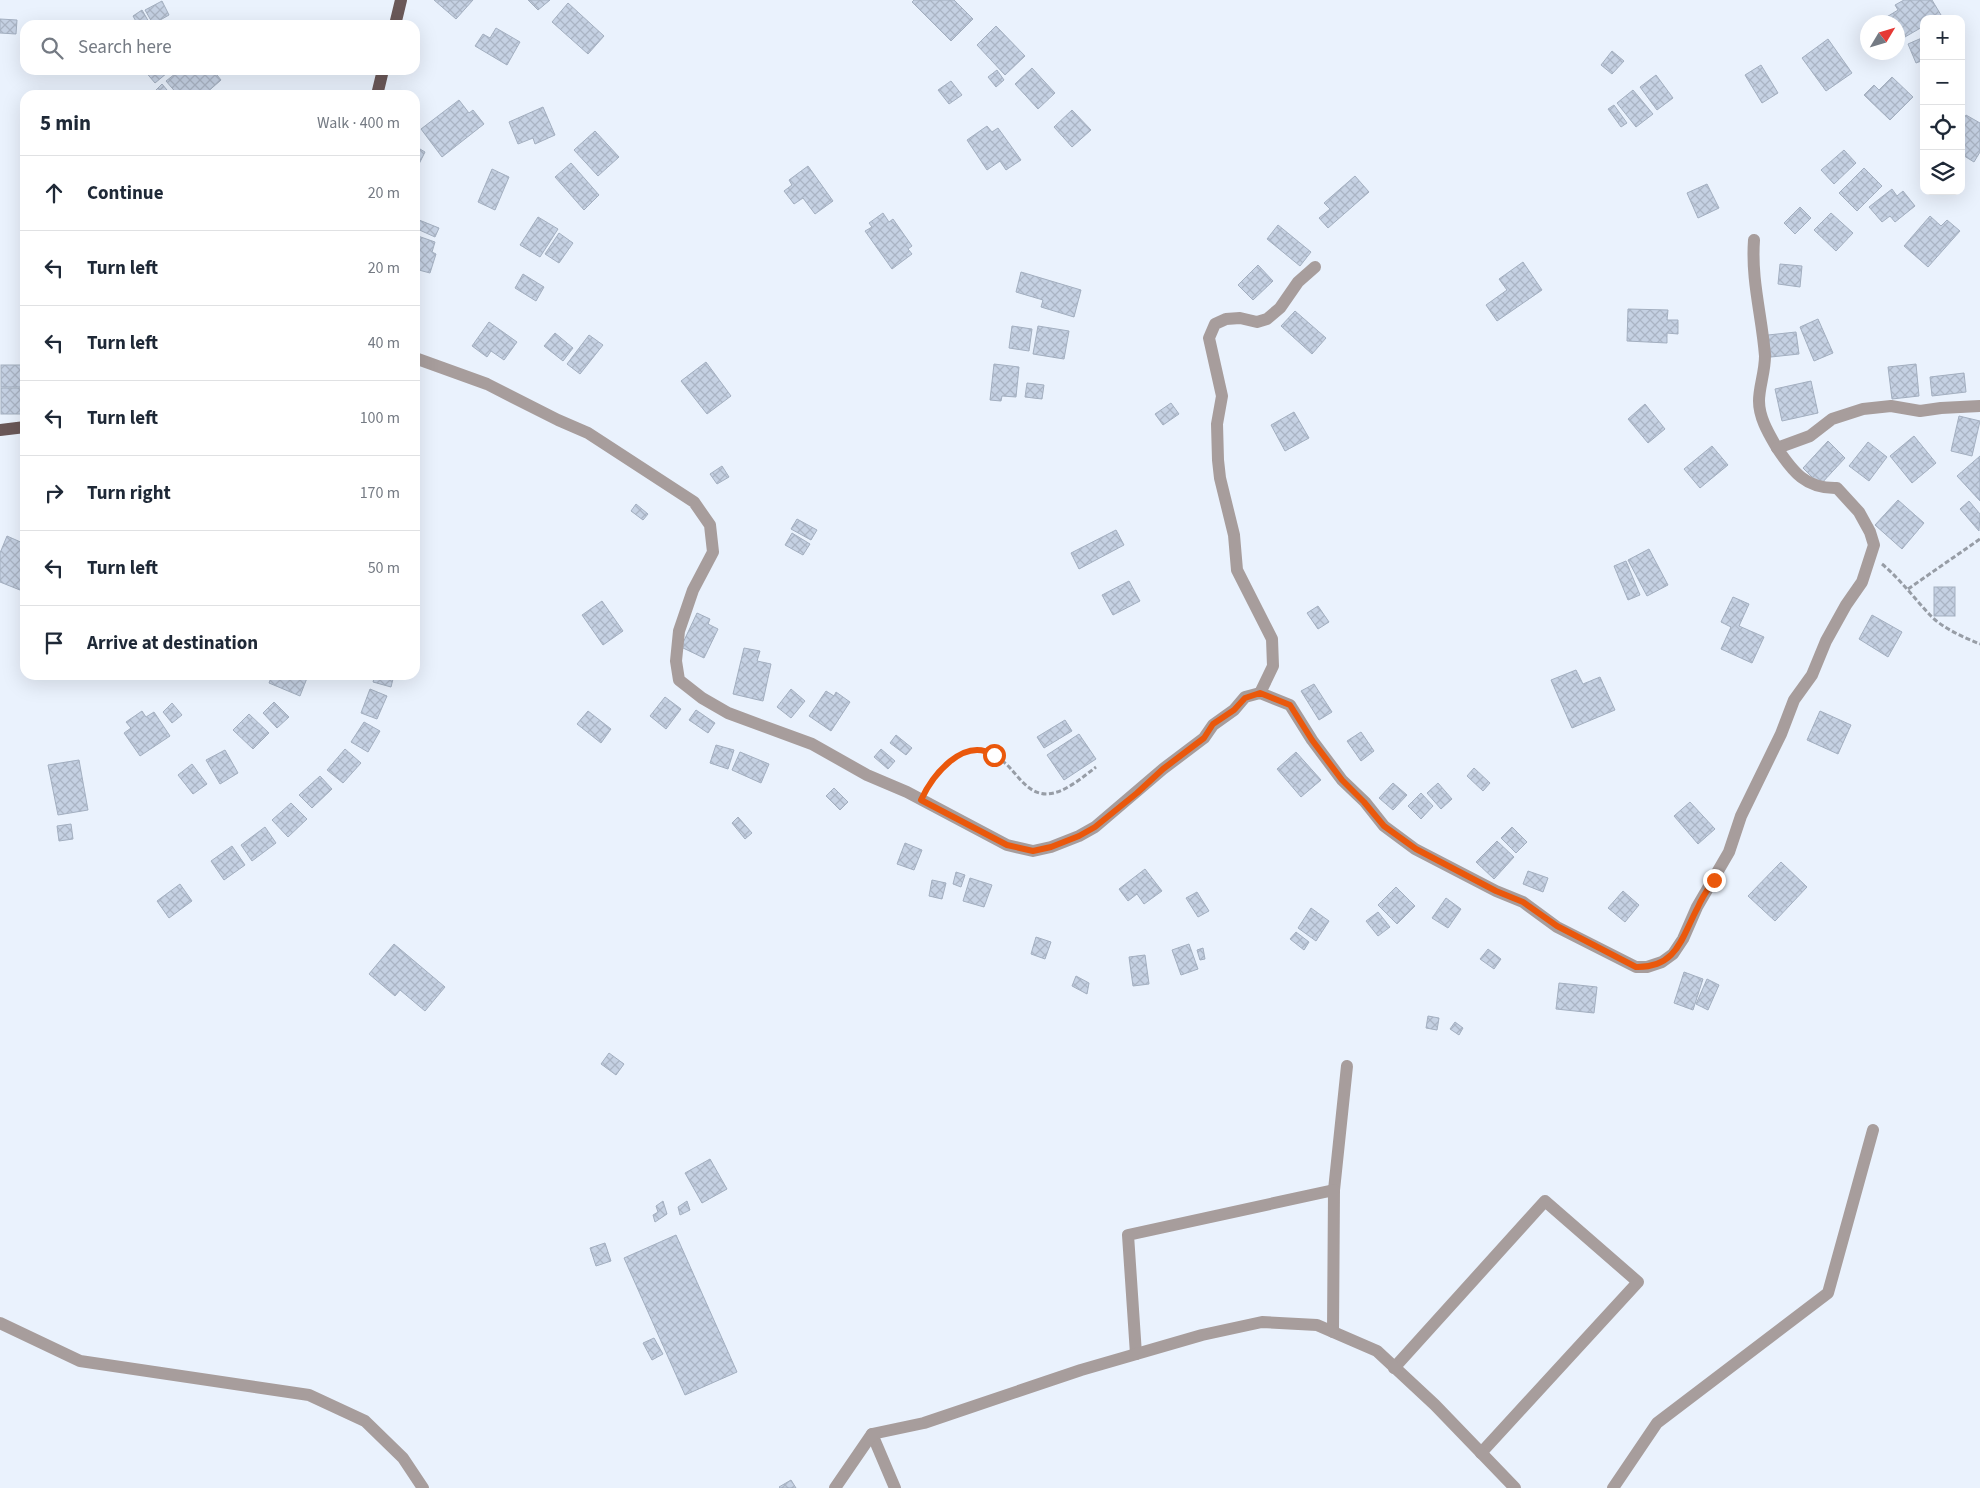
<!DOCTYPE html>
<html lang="en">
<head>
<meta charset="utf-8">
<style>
	:root { --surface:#fff; --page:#f2f2f3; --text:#1f2937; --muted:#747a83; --line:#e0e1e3 }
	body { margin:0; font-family:"Source Sans 3",sans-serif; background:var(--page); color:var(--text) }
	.controls { position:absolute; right:15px; top:15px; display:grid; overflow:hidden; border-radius:10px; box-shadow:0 5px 20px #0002 }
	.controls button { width:45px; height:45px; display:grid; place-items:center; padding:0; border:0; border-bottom:1px solid var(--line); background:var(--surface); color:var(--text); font:25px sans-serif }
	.compass { position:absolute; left:1860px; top:15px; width:45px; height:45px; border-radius:50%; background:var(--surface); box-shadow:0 5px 20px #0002; rotate:52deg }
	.stop { position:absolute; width:15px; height:15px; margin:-11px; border:4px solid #ea580c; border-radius:50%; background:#fff }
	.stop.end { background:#ea580c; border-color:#fff; box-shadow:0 1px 5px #0008 }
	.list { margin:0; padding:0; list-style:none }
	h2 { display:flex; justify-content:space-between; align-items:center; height:65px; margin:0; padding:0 20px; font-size:21px }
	h2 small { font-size:16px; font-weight:400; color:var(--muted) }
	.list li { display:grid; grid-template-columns:32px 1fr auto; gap:15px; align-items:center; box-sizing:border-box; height:75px; padding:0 20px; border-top:1px solid var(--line) }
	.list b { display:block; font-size:19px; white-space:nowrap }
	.list em { font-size:16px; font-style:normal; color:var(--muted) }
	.icon { flex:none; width:28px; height:28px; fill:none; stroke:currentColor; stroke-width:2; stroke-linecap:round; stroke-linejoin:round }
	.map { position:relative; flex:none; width:1980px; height:1488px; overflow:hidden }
	.search { position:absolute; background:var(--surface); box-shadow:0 5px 20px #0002; left:20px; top:20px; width:400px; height:55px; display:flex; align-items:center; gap:12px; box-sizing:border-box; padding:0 18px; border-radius:15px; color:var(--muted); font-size:19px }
	.panel { position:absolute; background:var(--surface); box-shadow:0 5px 20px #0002; left:20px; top:90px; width:400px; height:590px; border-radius:15px }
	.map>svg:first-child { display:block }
	.building { fill:url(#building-cross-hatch); stroke:#a3afc0 }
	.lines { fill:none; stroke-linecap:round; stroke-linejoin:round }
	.path { stroke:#979da6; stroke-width:3; stroke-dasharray:5 2.5; stroke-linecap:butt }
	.street { stroke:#a79d9c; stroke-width:12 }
	.primary { stroke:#6a5858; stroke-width:12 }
	.route { stroke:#ea580c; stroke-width:6 }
</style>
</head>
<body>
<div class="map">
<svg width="1980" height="1488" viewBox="0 0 1980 1488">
	<defs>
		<pattern id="building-cross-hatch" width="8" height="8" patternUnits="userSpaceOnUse" patternTransform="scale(1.25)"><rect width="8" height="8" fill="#c5d1e3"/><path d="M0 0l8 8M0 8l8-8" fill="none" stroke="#aab4c4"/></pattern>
	</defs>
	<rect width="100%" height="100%" fill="#eaf2fd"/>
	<g class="building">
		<polygon points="434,0 473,0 456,19"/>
		<polygon points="528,0 550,0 538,10"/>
		<polygon points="914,0 954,0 973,19 951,41 912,2"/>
		<polygon points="1904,0 1932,0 1941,15 1935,19 1924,19 1924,26 1898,41 1898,22 1887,22 1885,18 1898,10 1895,5"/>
		<polygon points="162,1 169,15 153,24 145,10"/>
		<polygon points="568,3 604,36 588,54 552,22"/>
		<polygon points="142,10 150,24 149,25 138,25 133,16"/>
		<polygon points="0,19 17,20 16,34 0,33"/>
		<polygon points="996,26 1025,56 1005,75 977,45"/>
		<polygon points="496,28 520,42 507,65 475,46 483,34 490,38"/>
		<polygon points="1924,37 1924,60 1916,63 1908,44"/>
		<polygon points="1828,39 1852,73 1826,91 1802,58"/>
		<polygon points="1612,51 1624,61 1612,74 1601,65"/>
		<polygon points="1761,65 1778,93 1762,103 1745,75"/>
		<polygon points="1032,68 1055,93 1038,109 1015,84"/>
		<polygon points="144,70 164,70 167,73 155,83"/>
		<polygon points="180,70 213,70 221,80 204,95 178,95 166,81"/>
		<polygon points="997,70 1004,80 996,87 988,77"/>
		<polygon points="1656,75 1673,98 1657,110 1640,87"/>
		<polygon points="1892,77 1913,97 1890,120 1864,95 1874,85 1879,90"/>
		<polygon points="951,81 962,95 949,104 938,90"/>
		<polygon points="162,84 167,90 162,95 159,95 155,91"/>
		<polygon points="1633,90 1653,114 1636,127 1617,103"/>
		<polygon points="459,100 469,113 473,110 484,124 442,157 421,129"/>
		<polygon points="1614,105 1627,123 1621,127 1608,109"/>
		<polygon points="543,107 555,135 535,144 533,138 518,144 509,122"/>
		<polygon points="1072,110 1091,130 1072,147 1054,127"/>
		<polygon points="1966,115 1980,123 1980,152 1974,162 1961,154 1961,124"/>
		<polygon points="987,126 992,132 998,128 1021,160 1006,170 1000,161 987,170 967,140"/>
		<polygon points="595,131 619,157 598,176 574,150"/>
		<polygon points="415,146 425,152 415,172"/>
		<polygon points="1844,150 1856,163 1834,184 1821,170"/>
		<polygon points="571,163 599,195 584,210 555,177"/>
		<polygon points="808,166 833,201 815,214 803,198 794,204 784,191 792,185 789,180"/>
		<polygon points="1864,168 1882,186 1857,211 1839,193"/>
		<polygon points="492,169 509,177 495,210 478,202"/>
		<polygon points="1355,176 1369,192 1328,228 1319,218 1330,209 1324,203"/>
		<polygon points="1707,184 1719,208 1698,218 1687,193"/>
		<polygon points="1892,189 1897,196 1903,191 1915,206 1895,222 1890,216 1882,222 1869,207"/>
		<polygon points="1800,207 1811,218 1795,234 1784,223"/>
		<polygon points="883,213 889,222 893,219 912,246 908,249 912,254 892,269 865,231 872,227 869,223"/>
		<polygon points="1831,213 1853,233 1836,251 1814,230"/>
		<polygon points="1930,216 1941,226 1947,220 1960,231 1928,267 1904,246"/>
		<polygon points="538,217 558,229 540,257 520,245"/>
		<polygon points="419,220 439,228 435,237 415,228"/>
		<polygon points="1278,225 1311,252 1300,266 1267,239"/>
		<polygon points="559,233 573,243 559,263 545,254"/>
		<polygon points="415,235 435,242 432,252 436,254 430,273 415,269"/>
		<polygon points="1523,262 1542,290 1497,321 1486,305 1507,290 1499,279"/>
		<polygon points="1780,264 1802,266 1800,287 1778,284"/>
		<polygon points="1258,265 1273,281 1253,300 1238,285"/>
		<polygon points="1021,272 1081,290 1074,317 1041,307 1043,300 1016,292"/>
		<polygon points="523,274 544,287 536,301 515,288"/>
		<polygon points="1628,309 1668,310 1667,320 1678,320 1678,334 1667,333 1667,343 1627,341"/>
		<polygon points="1295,311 1326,338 1312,354 1281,326"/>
		<polygon points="1818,319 1833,353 1814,361 1800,327"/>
		<polygon points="489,322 517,342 504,360 491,351 487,357 472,346"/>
		<polygon points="1012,326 1032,329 1029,351 1009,348"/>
		<polygon points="1038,326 1069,331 1064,359 1033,354"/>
		<polygon points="1796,332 1799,354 1771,357 1768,335"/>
		<polygon points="555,333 573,348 563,361 544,346"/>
		<polygon points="589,335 603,345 580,374 567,364"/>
		<polygon points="706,362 731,396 707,414 681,381"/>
		<polygon points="994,364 1019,367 1016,397 1002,396 1001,401 990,400"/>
		<polygon points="1916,364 1919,396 1892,399 1888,367"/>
		<rect x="1" y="365" width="24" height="22"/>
		<polygon points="1964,373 1966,392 1932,396 1930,377"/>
		<polygon points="1811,381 1818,413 1782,421 1775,389"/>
		<polygon points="1027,383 1044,385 1042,399 1025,397"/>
		<rect x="1" y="388" width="24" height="26"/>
		<polygon points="1171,403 1179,414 1163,425 1155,414"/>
		<polygon points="1645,404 1665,429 1648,443 1628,419"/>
		<polygon points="1294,412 1309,438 1285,451 1271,425"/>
		<polygon points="1959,416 1980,421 1972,456 1951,451"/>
		<polygon points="1914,436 1936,463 1912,483 1890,456"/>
		<polygon points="1828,441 1845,458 1820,485 1803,468"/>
		<polygon points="1868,442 1887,457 1869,481 1849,466"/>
		<polygon points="1712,446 1728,465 1700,488 1684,469"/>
		<polygon points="1980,456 1980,501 1957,476"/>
		<polygon points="722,466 729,477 717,484 710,474"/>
		<polygon points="1898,500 1924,523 1902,549 1875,525"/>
		<polygon points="1969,501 1980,514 1979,531 1960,509"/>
		<polygon points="636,504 648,514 643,520 631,511"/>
		<polygon points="797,519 817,530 811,540 791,529"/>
		<polygon points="1116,530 1124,545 1079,569 1071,553"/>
		<polygon points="792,533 810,544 803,555 785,545"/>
		<polygon points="7,536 25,544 25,592 0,582 0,553"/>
		<polygon points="1649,549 1668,585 1647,596 1628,560"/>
		<polygon points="1626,561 1640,595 1628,600 1614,566"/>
		<polygon points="1129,581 1140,601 1113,615 1102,595"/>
		<rect x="1934" y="587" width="21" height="29"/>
		<polygon points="1733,597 1749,604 1739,626 1764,637 1752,663 1721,649 1731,627 1721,622"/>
		<polygon points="602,601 623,631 603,645 582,615"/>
		<polygon points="1318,606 1329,622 1318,629 1307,613"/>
		<polygon points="697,613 710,619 708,624 718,629 704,658 681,647"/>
		<polygon points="1872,615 1902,632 1888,657 1859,639"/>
		<polygon points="744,648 760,651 757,661 771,664 763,701 733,694"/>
		<polygon points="1576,670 1583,684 1600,677 1615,710 1572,728 1551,680"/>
		<polygon points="272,675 301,675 307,678 300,696 269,683"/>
		<polygon points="375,675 394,675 391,687 373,682"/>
		<polygon points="1314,684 1332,712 1319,720 1301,691"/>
		<polygon points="370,689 387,696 377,719 361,713"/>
		<polygon points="791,689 805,701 791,718 777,707"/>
		<polygon points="826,691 834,696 836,692 850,702 831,731 809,716"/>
		<polygon points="665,697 681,709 666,729 650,716"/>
		<polygon points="274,702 289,717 277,728 263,713"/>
		<polygon points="172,703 182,715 172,723 163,712"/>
		<polygon points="696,710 715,723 708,733 689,720"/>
		<polygon points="142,711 146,717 154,712 170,736 140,756 124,733 131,728 126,722"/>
		<polygon points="588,711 611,729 601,743 577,724"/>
		<polygon points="1820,711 1851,725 1838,754 1807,740"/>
		<polygon points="249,714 269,733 253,749 233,730"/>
		<polygon points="1065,720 1072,731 1044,748 1037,737"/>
		<polygon points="364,722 380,731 368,752 351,742"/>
		<polygon points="1361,732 1374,751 1361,761 1347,741"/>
		<polygon points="1079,734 1096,759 1064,780 1047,755"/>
		<polygon points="896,735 912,748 906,755 890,743"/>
		<polygon points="716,745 734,750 728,769 710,763"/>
		<polygon points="345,749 361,763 343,783 327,770"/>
		<polygon points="881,749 895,761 888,769 874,757"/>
		<polygon points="225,750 238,773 220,784 206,760"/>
		<polygon points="740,752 769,764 761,783 732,770"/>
		<polygon points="1296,752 1321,780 1301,797 1277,769"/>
		<polygon points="79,760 88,810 58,815 48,765"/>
		<polygon points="192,764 207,784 193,794 178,775"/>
		<polygon points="1474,768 1490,783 1483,791 1467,776"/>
		<polygon points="320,776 332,789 312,808 299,795"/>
		<polygon points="1393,783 1407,795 1393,810 1379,798"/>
		<polygon points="1438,783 1452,799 1441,809 1427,793"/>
		<polygon points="834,788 848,802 840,810 826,796"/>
		<polygon points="1421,793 1433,806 1421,819 1408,806"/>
		<polygon points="1690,802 1715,829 1698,844 1674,816"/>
		<polygon points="291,803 307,819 288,837 272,820"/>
		<polygon points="738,817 752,833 745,839 732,823"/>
		<polygon points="71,824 73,839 59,841 57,826"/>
		<polygon points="265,827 276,843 252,861 241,845"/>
		<polygon points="1512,827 1527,842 1516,853 1501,838"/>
		<polygon points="1497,841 1514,857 1494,879 1476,862"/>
		<polygon points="905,843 922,850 914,870 897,864"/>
		<polygon points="232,846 245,865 224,880 211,861"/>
		<polygon points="1781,862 1807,887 1775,921 1748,896"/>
		<polygon points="1145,869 1162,891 1144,904 1137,894 1128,901 1119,889"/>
		<polygon points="1528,871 1548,878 1543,892 1523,884"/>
		<polygon points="956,872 965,875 961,887 953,884"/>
		<polygon points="970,878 992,885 984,907 963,901"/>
		<polygon points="932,880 946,883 942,899 929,896"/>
		<polygon points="180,884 192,901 169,918 157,901"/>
		<polygon points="1396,887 1415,906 1397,924 1378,905"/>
		<polygon points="1623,891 1639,905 1625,922 1608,908"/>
		<polygon points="1197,892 1209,911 1198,917 1186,898"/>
		<polygon points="1446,898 1461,909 1448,928 1432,918"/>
		<polygon points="1311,908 1329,921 1316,941 1298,928"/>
		<polygon points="1378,912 1390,927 1378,936 1366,921"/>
		<polygon points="1296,932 1309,942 1304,950 1290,939"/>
		<polygon points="1036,937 1051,942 1045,959 1031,954"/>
		<polygon points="394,944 445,987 425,1011 400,990 395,996 369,974"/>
		<polygon points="1189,944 1198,969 1181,975 1172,950"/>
		<polygon points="1203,948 1205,959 1200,960 1197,950"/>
		<polygon points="1488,949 1501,959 1494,969 1480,959"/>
		<polygon points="1145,955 1149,984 1133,986 1129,957"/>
		<polygon points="1684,972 1703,979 1693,1010 1674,1003"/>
		<polygon points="1076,976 1089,983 1087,994 1072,986"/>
		<polygon points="1707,979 1719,985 1708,1010 1696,1004"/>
		<polygon points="1559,983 1597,987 1594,1013 1556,1009"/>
		<polygon points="1428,1016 1439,1018 1437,1030 1426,1028"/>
		<polygon points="1455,1022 1463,1028 1459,1035 1450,1029"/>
		<polygon points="609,1053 624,1064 616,1075 601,1064"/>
		<polygon points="710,1159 727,1189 702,1203 685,1173"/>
		<polygon points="663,1201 667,1214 655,1222 653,1215 658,1212 656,1206"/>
		<polygon points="687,1201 690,1210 680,1215 678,1207"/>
		<polygon points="676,1235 737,1372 685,1395 624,1258"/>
		<polygon points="605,1243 611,1261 596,1266 590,1248"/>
		<polygon points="654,1338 663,1354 652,1360 643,1343"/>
		<polygon points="791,1480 796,1488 780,1488 779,1487"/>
	</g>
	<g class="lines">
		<g class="path">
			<path d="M1882 564C1900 579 1914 598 1930 615 1942 628 1963 637 1980 644"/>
			<polyline points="1908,589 1980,539"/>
			<path d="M928 786C935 777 943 765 953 758 974 744 996 752 1011 769 1021 780 1030 794 1047 794 1065 793 1083 777 1096 767"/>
		</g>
		<g class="street">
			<path d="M1754 240C1751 281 1762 316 1765 356 1765 372 1759 387 1759 401 1759 418 1769 434 1777 448"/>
			<path d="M415 358 487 384 558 420 588 433 694 502 710 525 713 552 693 590 679 631 676 661 679 680 702 698 728 713 812 744 867 775 907 792 1007 845 1033 851 1051 847 1079 836 1095 827 1163 769 1204 738 1213 725 1234 710 1245 697 1260 693 1290 705 1312 740 1342 780 1365 802 1384 826 1415 849 1496 891 1523 902 1557 927 1636 967H1647L1662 962 1673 954 1683 939 1697 907 1729 852 1741 816 1781 734 1794 700 1812 675 1826 641 1846 605 1862 582 1874 545 1870 532 1859 512 1837 488C1806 489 1793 472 1777 448L1810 436 1832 419 1863 409 1891 406 1920 411 1941 408 1980 406"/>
			<polyline points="1260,693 1273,666 1272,639 1237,570 1234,535 1220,478 1218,460 1217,424 1222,396 1209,338 1215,324 1226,319 1240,318 1257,322 1267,319 1280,308 1298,282 1315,267"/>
			<polyline points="1334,1190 1347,1066"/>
			<polyline points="0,1323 80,1361 309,1395 365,1421 403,1458 423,1488"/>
			<polyline points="1136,1354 1128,1235 1334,1190 1333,1332"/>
			<polyline points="1394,1368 1545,1201 1638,1282 1481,1453"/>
			<polyline points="872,1434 895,1488"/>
			<polyline points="835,1488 872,1434 924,1423 1081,1370 1202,1335 1262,1322 1317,1325 1377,1351 1435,1405 1515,1488"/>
			<polyline points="1613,1488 1657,1423 1828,1293 1873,1130"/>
		</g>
		<g class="primary">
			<polyline points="395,25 401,0"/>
			<polyline points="377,95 383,70"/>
			<polyline points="0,430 25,427"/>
		</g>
	</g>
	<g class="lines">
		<path class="route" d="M994 755C963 736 932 776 921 800L1007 845 1033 851 1051 847 1079 836 1095 827 1137 793 1163 769 1204 738 1213 724 1234 710 1245 698 1260 693 1290 705 1312 740 1342 780 1364 802 1384 826 1416 849 1496 891 1523 902 1557 926 1636 967C1678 968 1682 936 1698 907 1702 897 1708 889 1714 880"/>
	</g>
</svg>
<div class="controls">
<button>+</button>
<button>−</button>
<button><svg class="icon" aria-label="locate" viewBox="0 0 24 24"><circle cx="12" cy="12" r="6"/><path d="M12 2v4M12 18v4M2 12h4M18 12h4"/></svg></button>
<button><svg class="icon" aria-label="layers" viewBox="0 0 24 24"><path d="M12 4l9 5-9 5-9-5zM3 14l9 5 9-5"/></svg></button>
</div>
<svg class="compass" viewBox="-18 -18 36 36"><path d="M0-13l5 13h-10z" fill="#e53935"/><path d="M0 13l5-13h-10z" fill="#747a83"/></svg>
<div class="stop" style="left:994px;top:755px"></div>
<div class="stop end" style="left:1714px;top:880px"></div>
<div class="search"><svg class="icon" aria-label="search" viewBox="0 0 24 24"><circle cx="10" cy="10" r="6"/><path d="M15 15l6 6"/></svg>Search here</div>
<section class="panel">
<h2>5 min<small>Walk · 400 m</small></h2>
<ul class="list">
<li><svg class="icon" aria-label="ahead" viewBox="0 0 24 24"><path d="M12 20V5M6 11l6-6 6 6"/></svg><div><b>Continue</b></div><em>20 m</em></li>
<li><svg class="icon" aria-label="left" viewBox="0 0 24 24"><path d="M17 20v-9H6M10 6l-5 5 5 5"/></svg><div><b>Turn left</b></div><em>20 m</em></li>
<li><svg class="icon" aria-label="left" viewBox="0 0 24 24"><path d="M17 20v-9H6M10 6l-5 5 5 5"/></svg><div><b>Turn left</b></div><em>40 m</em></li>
<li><svg class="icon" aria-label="left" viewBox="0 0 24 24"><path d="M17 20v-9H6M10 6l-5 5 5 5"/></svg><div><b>Turn left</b></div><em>100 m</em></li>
<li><svg class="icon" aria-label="right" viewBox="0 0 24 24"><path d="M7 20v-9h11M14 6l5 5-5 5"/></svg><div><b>Turn right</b></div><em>170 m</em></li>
<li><svg class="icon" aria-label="left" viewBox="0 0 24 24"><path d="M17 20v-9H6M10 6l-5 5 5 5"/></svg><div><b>Turn left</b></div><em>50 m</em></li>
<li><svg class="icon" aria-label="arrive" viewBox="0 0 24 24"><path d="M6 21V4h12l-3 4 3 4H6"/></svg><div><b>Arrive at destination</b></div></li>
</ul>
</section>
</div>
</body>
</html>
